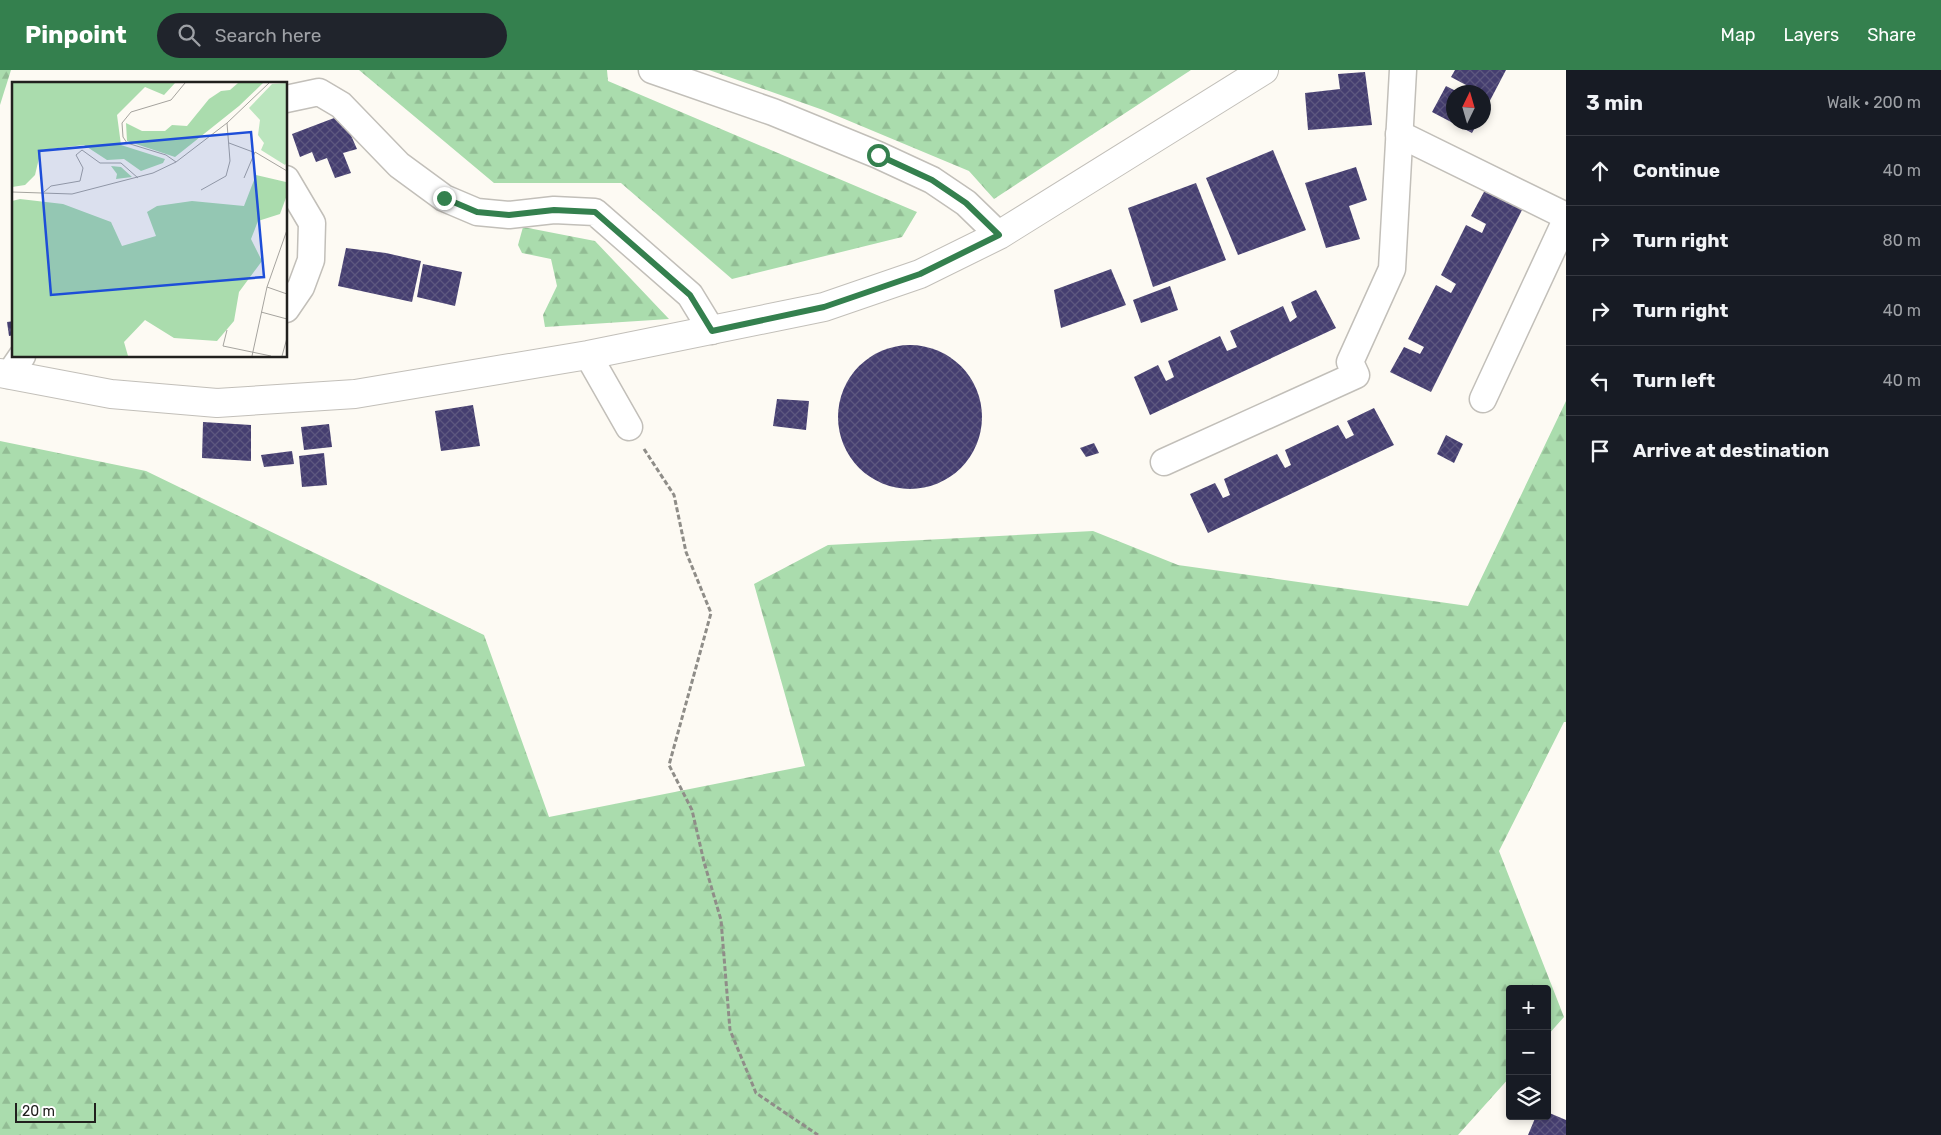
<!DOCTYPE html>
<html lang="en">
<head>
<meta charset="utf-8">
<style>
	:root { --surface:#171b24; --page:#20242c; --text:#f1f3f6; --muted:#9ea1a6; --line:#363941; --accent:#34804e }
	body { margin:0; font-family:Rubik,sans-serif; background:var(--page); color:var(--text) }
	.controls { position:absolute; right:15px; bottom:15px; display:grid; overflow:hidden; border-radius:5px; box-shadow:0 2px 8px #0003 }
	.controls button { width:45px; height:45px; display:grid; place-items:center; padding:0; border:0; border-bottom:1px solid var(--line); background:var(--surface); color:var(--text); font:25px sans-serif }
	.compass { position:absolute; left:1446px; top:15px; width:45px; height:45px; border-radius:50%; background:var(--surface); box-shadow:0 2px 8px #0003; rotate:5deg }
	.scale { position:absolute; left:15px; bottom:12px; width:81px; box-sizing:border-box; padding-left:5px; border:2px solid #21201e; border-top:0; font-size:14px; line-height:18px; white-space:nowrap; color:#21201e; -webkit-text-stroke:4px #fff; paint-order:stroke }
	.stop { position:absolute; width:15px; height:15px; margin:-11px; border:4px solid #34804e; border-radius:50%; background:#fff }
	.stop.end { background:#34804e; border-color:#fff; box-shadow:0 1px 5px #0008 }
	.list { margin:0; padding:0; list-style:none }
	h2 { display:flex; justify-content:space-between; align-items:center; height:65px; margin:0; padding:0 20px; font-size:21px }
	h2 small { font-size:16px; font-weight:400; color:var(--muted) }
	.list li { display:grid; grid-template-columns:32px 1fr auto; gap:15px; align-items:center; box-sizing:border-box; height:70px; padding:0 20px; border-top:1px solid var(--line) }
	.list b { display:block; font-size:19px; white-space:nowrap }
	.list em { font-size:16px; font-style:normal; color:var(--muted) }
	.icon { flex:none; width:28px; height:28px; fill:none; stroke:currentColor; stroke-width:2; stroke-linecap:round; stroke-linejoin:round }
	.map { position:relative; flex:none; width:1566px; height:1065px; overflow:hidden }
	header { display:flex; align-items:center; gap:30px; box-sizing:border-box; height:70px; padding:0 25px; background:var(--accent); color:#fff }
	header strong { font-size:24px }
	nav { display:flex; gap:28px; margin-inline-start:auto; font-size:18px }
	.search { width:350px; height:45px; background:var(--page); display:flex; align-items:center; gap:12px; box-sizing:border-box; padding:0 18px; border-radius:28px; color:var(--muted); font-size:19px }
	main { display:flex }
	aside { flex:1; background:var(--surface) }
	.map>svg:first-child { display:block }
	.forest { fill:url(#forest-firs) }
	.building { fill:url(#building-cross-hatch) }
	.lines { fill:none; stroke-linecap:round; stroke-linejoin:round }
	.street-casing { stroke:#c2bfb9; stroke-width:29 }
	.secondary-casing { stroke:#c2bfb9; stroke-width:30 }
	.path { stroke:#8f8d88; stroke-width:3; stroke-dasharray:5 2.5; stroke-linecap:butt }
	.street { stroke:#fff; stroke-width:26 }
	.secondary { stroke:#fff; stroke-width:28 }
	.route { stroke:#34804e; stroke-width:6 }
	.inset-road { fill:none; stroke:#a5a39e; stroke-width:1 }
	.view { fill:#1d4ed8; fill-opacity:0.15; stroke:#1d4ed8; stroke-width:2.5 }
	.inset-edge { fill:none; stroke:#21201e; stroke-width:2.5 }
</style>
</head>
<body>
<header>
<strong>Pinpoint</strong>
<div class="search"><svg class="icon" aria-label="search" viewBox="0 0 24 24"><circle cx="10" cy="10" r="6"/><path d="M15 15l6 6"/></svg>Search here</div>
<nav><a>Map</a><a>Layers</a><a>Share</a></nav>
</header>
<main>
<div class="map">
<svg width="1566" height="1065" viewBox="0 0 1566 1065">
	<defs>
		<pattern id="forest-firs" width="22" height="20" patternUnits="userSpaceOnUse" patternTransform="scale(1.25)"><rect width="22" height="20" fill="#aadcad"/><path d="M5 1l3.5 6h-7zM16 11l3.5 6h-7z" fill="#92bc94"/></pattern>
		<pattern id="building-cross-hatch" width="8" height="8" patternUnits="userSpaceOnUse" patternTransform="scale(1.25)"><rect width="8" height="8" fill="#453e70"/><path d="M0 0l8 8M0 8l8-8" fill="none" stroke="#5d577f"/></pattern>
	</defs>
	<rect width="100%" height="100%" fill="#fdfaf3"/>
	<g class="forest">
		<polygon points="0,0 11,0 0,35"/>
		<polygon points="359,0 607,0 608,11 917,142 902,167 732,209 621,113 494,113"/>
		<polygon points="709,0 1191,0 994,129 969,101 823,40"/>
		<polygon points="523,157 595,171 669,249 545,257 543,245 557,216 551,189 522,183 518,175"/>
		<polygon points="1566,331 1566,652 1564,652 1499,781 1564,947 1547,966 1547,919 1510,919 1510,1007 1458,1065 0,1065 0,371 146,401 484,565 549,747 805,696 754,514 828,475 1093,461 1178,495 1468,536"/>
	</g>
	<g class="building">
		<polygon points="1455,0 1506,0 1484,42 1484,22 1462,22 1466,15 1451,7"/>
		<polygon points="1365,2 1372,55 1308,60 1305,23 1340,19 1338,4"/>
		<polygon points="1446,16 1458,22 1454,22 1454,52 1478,52 1472,63 1432,42"/>
		<polygon points="342,45 357,79 343,83 351,103 335,108 327,88 316,92 312,82 300,87 292,64"/>
		<polygon points="1273,80 1306,160 1238,185 1206,108"/>
		<polygon points="1356,97 1367,130 1349,136 1360,169 1326,178 1305,113"/>
		<polygon points="1196,113 1226,190 1153,217 1128,138"/>
		<polygon points="1485,120 1523,138 1431,322 1390,302 1404,277 1420,284 1424,277 1408,269 1436,215 1451,223 1456,214 1441,205 1466,155 1482,163 1486,154 1471,146"/>
		<polygon points="346,178 386,183 421,191 412,232 338,216"/>
		<polygon points="423,194 462,202 455,236 417,227"/>
		<polygon points="1111,199 1126,235 1061,258 1054,220"/>
		<polygon points="1170,216 1178,240 1141,253 1133,230"/>
		<polygon points="1316,220 1336,258 1150,345 1134,307 1158,295 1166,311 1174,307 1168,291 1220,266 1227,281 1237,277 1230,261 1283,236 1290,252 1297,247 1291,232"/>
		<polygon points="14,251 14,265 9,266 7,252"/>
		<circle cx="910" cy="347" r="72"/>
		<polygon points="777,329 809,331 806,360 773,356"/>
		<polygon points="473,335 480,376 441,381 435,341"/>
		<polygon points="1374,338 1394,375 1208,463 1190,424 1215,413 1223,428 1230,425 1224,409 1277,384 1285,398 1291,395 1285,380 1338,355 1346,369 1354,365 1347,351"/>
		<polygon points="203,352 251,355 251,391 202,388"/>
		<polygon points="329,354 332,377 304,380 301,357"/>
		<polygon points="1446,365 1463,374 1454,393 1437,384"/>
		<polygon points="1094,373 1099,383 1086,387 1080,378"/>
		<polygon points="292,381 294,394 264,397 261,385"/>
		<polygon points="324,383 327,415 302,417 299,386"/>
		<polygon points="1547,1042 1566,1050 1566,1065 1528,1065 1536,1046 1547,1046"/>
	</g>
	<g class="lines">
		<defs>
			<g id="street">
				<polyline points="652,0 773,42 878,85 932,110 966,133 999,165"/>
				<polyline points="286,29 319,22 341,35 399,95 444,128 477,142 509,145 554,140 595,142 690,225 712,261"/>
				<polyline points="1399,64 1566,146"/>
				<polyline points="286,109 312,153 311,190 301,217 286,239"/>
				<polyline points="588,285 629,357"/>
				<polyline points="9,305 22,286"/>
				<polyline points="1483,329 1566,150"/>
				<polyline points="1164,392 1356,305 1350,292 1392,199 1403,0"/>
			</g>
			<polyline id="secondary" points="0,303 111,324 217,333 355,324 588,285 824,237 920,204 999,165 1264,0"/>
		</defs>
		<use href="#street" class="street-casing"/>
		<use href="#secondary" class="secondary-casing"/>
		<polyline class="path" points="644,379 674,425 686,482 711,543 669,695 692,740 704,792 721,850 730,960 756,1023 818,1065"/>
		<use href="#street" class="street"/>
		<use href="#secondary" class="secondary"/>
	</g>
	<g class="lines">
		<polyline class="route" points="444,128 477,142 509,145 554,140 595,142 690,225 712,261 824,237 920,204 999,165 966,133 932,110 878,85"/>
	</g>
	<g transform="translate(12 12)">
		<rect width="275" height="275" fill="#fdfaf3"/>
		<path d="M0 1H163L152 13 133 5 105 33 109 63 153 77 151 81 129 89 112 77 95 78 72 63 29 68 23 93 13 103 0 105ZM226 1H251L227 24 163 75 115 59 114 41 130 49H153L160 43 175 44 197 17 209 9 218 8ZM99 84 109 85 120 95 104 97 105 92ZM244 93 274 100 275 113 268 132 246 139 239 157 250 179 227 210 222 239 205 259 162 256 133 238 112 260 116 274H0V119L8 117 51 122 99 140 110 164 144 154 135 130 145 124 180 119 232 124Z" fill="#aadcad"/>
		<path d="M275 1V80L273 83 249 68 252 61 246 53 248 38 237 26 260 2Z" fill="#bbe5be"/>
		<path class="inset-road" d="M217 61 241 70M164 80 154 73 115 61 111 55 110 41 119 30 159 18 173 1M232 96 243 70 275 89M189 108 214 94 218 79 215 41M0 110 60 112 141 91 164 80 215 41 257 1M32 110 39 104 68 99 71 86 64 73 70 68 88 81H109L126 96M255 205 275 212M249 230 275 237M215 248 211 264 259 274M240 274 255 205 275 148M270 274 275 256"/>
		<path class="view" d="M239 50 252 195 39 213 27 69Z"/>
		<rect width="275" height="275" class="inset-edge"/>
	</g>
</svg>
<div class="controls">
<button>+</button>
<button>−</button>
<button><svg class="icon" aria-label="layers" viewBox="0 0 24 24"><path d="M12 4l9 5-9 5-9-5zM3 14l9 5 9-5"/></svg></button>
</div>
<svg class="compass" viewBox="-18 -18 36 36"><path d="M0-13l5 13h-10z" fill="#e53935"/><path d="M0 13l5-13h-10z" fill="#9ea1a6"/></svg>
<div class="scale">20 m</div>
<div class="stop" style="left:878px;top:85px"></div>
<div class="stop end" style="left:444px;top:128px"></div>
</div>
<aside>
<h2>3 min<small>Walk · 200 m</small></h2>
<ul class="list">
<li><svg class="icon" aria-label="ahead" viewBox="0 0 24 24"><path d="M12 20V5M6 11l6-6 6 6"/></svg><div><b>Continue</b></div><em>40 m</em></li>
<li><svg class="icon" aria-label="right" viewBox="0 0 24 24"><path d="M7 20v-9h11M14 6l5 5-5 5"/></svg><div><b>Turn right</b></div><em>80 m</em></li>
<li><svg class="icon" aria-label="right" viewBox="0 0 24 24"><path d="M7 20v-9h11M14 6l5 5-5 5"/></svg><div><b>Turn right</b></div><em>40 m</em></li>
<li><svg class="icon" aria-label="left" viewBox="0 0 24 24"><path d="M17 20v-9H6M10 6l-5 5 5 5"/></svg><div><b>Turn left</b></div><em>40 m</em></li>
<li><svg class="icon" aria-label="arrive" viewBox="0 0 24 24"><path d="M6 21V4h12l-3 4 3 4H6"/></svg><div><b>Arrive at destination</b></div></li>
</ul>
</aside>
</main>
</body>
</html>
